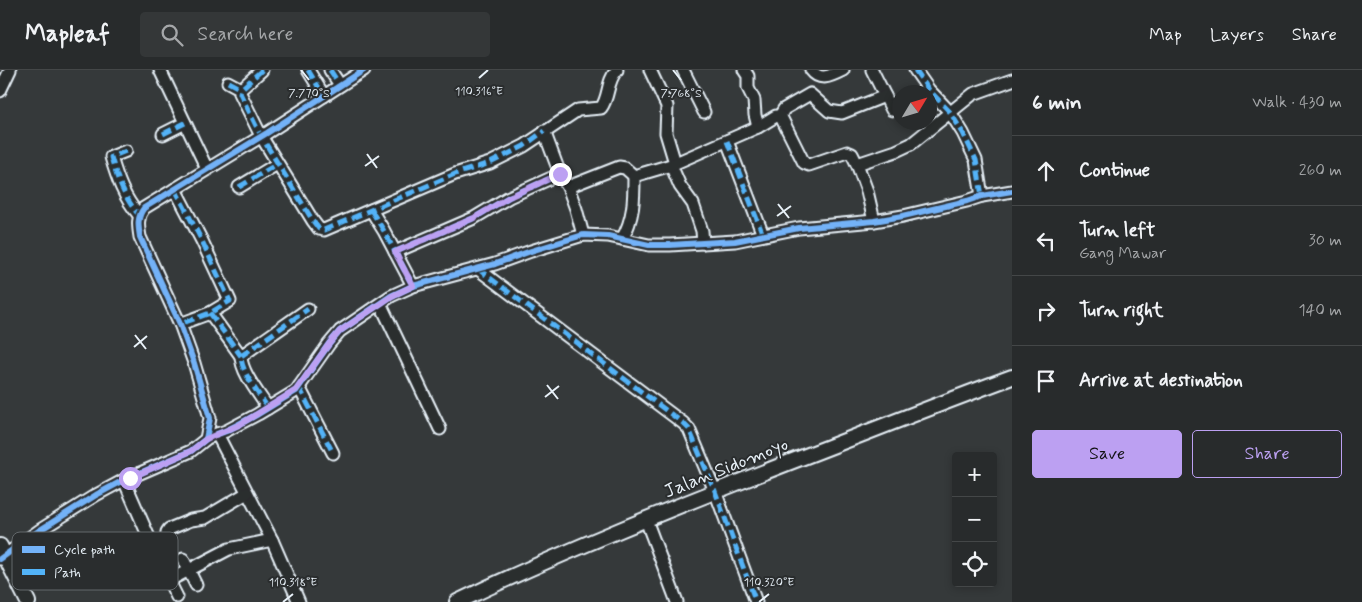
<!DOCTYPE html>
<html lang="en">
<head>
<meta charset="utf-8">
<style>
	:root { --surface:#282b2c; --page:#343738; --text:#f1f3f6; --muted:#a5a7a9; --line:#444748; --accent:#bca0f2 }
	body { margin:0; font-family:Mynerve,sans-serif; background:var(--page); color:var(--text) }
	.controls { position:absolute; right:15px; bottom:15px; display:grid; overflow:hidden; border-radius:5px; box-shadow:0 2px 8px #0003 }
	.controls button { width:45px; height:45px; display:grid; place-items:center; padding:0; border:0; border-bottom:1px solid var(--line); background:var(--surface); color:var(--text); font:25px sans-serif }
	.compass { position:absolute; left:892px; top:15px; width:45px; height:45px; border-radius:50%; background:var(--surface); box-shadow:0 2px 8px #0003; rotate:52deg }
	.stop { position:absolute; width:15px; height:15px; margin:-11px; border:4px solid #bca0f2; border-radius:50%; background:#fff }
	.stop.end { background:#bca0f2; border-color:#fff; box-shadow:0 1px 5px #0008 }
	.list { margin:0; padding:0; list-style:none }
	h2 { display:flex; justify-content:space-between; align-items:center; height:65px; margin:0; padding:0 20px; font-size:21px }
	h2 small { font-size:16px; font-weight:400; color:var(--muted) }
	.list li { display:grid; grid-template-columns:32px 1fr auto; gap:15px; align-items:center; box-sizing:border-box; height:70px; padding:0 20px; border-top:1px solid var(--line) }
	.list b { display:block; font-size:19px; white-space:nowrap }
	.list p { margin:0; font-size:16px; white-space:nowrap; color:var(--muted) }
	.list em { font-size:16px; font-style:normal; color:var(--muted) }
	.actions { display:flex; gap:10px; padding:15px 20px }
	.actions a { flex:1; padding:11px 0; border:1px solid var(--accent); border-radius:5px; text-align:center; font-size:18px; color:var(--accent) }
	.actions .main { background:var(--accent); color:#111 }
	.icon { flex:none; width:28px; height:28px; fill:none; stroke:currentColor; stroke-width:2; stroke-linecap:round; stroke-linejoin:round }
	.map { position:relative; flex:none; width:1012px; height:532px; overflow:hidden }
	header { display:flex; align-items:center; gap:30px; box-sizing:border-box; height:70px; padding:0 25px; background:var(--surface); border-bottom:1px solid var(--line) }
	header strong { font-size:24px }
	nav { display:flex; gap:28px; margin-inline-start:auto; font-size:18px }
	.search { width:350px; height:45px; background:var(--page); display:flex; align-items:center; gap:12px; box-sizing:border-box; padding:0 18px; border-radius:5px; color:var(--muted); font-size:19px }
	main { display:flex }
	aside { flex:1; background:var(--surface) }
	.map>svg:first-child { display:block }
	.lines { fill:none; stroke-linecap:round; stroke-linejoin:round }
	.minor-casing { stroke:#e8f1f8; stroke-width:15 }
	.major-casing { stroke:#e8f1f8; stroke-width:18 }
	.minor { stroke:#2a2d2e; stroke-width:11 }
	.major { stroke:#2a2d2e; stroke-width:14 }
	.quiet { stroke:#52b3f8; stroke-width:5; stroke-dasharray:10 5; stroke-linecap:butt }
	.cycleway-casing { stroke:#2a2d2e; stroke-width:9 }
	.cycleway { stroke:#73b2f8; stroke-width:6 }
	.route { stroke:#bca0f2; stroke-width:6 }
	.ticks { fill:none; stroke:#e8f1f8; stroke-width:2 }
	.labels { text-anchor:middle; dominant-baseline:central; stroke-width:4; stroke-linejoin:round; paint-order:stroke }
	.street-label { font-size:19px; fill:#e8f1f8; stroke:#2a2d2e }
	.key { fill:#2a2d2e; stroke:#63686b; stroke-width:1 }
	.key-label { font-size:14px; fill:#e8f1f8 }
	.ticks-label { font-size:12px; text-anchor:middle; fill:#e8f1f8; stroke:#2a2d2e; stroke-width:4; stroke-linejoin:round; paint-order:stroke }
</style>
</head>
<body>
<header>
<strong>Mapleaf</strong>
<div class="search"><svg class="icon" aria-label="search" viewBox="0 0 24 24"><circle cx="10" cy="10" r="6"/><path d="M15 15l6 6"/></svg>Search here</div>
<nav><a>Map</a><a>Layers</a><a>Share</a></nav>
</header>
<main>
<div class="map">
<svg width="1012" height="532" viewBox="0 0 1012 532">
	<rect width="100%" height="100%" fill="#35393a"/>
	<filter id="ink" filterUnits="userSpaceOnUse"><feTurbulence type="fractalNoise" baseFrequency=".02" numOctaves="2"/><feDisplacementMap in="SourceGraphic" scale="10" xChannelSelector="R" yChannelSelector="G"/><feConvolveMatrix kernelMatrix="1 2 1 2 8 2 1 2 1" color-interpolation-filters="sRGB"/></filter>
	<g filter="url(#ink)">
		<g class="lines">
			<defs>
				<g id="minor">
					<polyline points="160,0 207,99"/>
					<path d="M262 0 241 19 240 23 261 66 313 151 319 159 324 160 455 104 490 93 524 76 578 40 601 38C610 26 606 12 617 0"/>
					<polyline points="308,0 324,26"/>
					<polyline points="330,0 340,15"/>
					<polyline points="650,0 667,36 666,63 675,93"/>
					<polyline points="683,0 704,42"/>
					<polyline points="744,0 748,6 748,18 754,30 755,45 758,57"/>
					<path d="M811 0C820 12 831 6 843 0"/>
					<polyline points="872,0 892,40"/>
					<polyline points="915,0 929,20 950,42 963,63 976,90 982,126"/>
					<polyline points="228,12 241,19"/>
					<polyline points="0,21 10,0"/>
					<polyline points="780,46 784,39 810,24 829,41 842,43 885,26"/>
					<polyline points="544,61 560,104 568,117 576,139 583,165"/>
					<polyline points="163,64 185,53"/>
					<polyline points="727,71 763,165"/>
					<path d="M126 81 111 87C117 108 124 128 139 145"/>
					<polyline points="857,94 867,121 874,151"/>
					<polyline points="671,95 680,116 693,134 702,161 703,173"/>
					<polyline points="239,117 277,94"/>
					<polyline points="568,117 619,97 625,98 634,106"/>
					<polyline points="175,119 202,171 230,231 210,243 180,254"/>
					<polyline points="371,140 384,161 413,216"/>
					<path d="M622 169C634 148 634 129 634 106L671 95 758 57 776 46H780L782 49 804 93 809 95 847 82 852 84 857 94 896 81 911 74 973 24 1012 10"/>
					<polyline points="395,182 474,148 509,127 560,104"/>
					<polyline points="478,199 683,353 689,359 715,421 756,532"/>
					<polyline points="381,235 440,359"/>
					<polyline points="210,243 241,286"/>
					<polyline points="299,317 333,383"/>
					<path d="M268 338C259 324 241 302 241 286L308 239"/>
					<polyline points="217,364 226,361 258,344 296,321 329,274 340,261 391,226 413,216 495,194 531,181 583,165 608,166 649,175 670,175 735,171 799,158 874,151 903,146 967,131 982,126 1012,121"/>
					<polyline points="210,367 217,364 272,470 299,532"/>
					<polyline points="124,410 161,495 177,527"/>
					<polyline points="646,450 677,532"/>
					<polyline points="155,483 166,475 167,462 169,459 191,450 205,448 247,423"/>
					<path d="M0 489 40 460 96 425 124 410 191 381 206 369 210 348 194 293 180 254 140 167C138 155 137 147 144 138L267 63 364 0"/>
					<polyline points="183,489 196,515"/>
					<polyline points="168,511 229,479 272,470"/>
				</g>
				<g id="major">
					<polyline points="0,476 28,532"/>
					<path d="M457 532C564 481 675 437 785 394 861 365 936 335 1012 307"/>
				</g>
			</defs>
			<use href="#minor" class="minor-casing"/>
			<use href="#major" class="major-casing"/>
			<use href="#minor" class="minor"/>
			<use href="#major" class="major"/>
			<g class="quiet">
				<polyline points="262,0 241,19 240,23 261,66 313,151 319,159 324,160 455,104 490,93 524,76 544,61"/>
				<polyline points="308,0 324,26"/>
				<polyline points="330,0 340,15"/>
				<polyline points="915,0 929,20 950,42 963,63 976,90 982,126"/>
				<polyline points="228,12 241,19"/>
				<polyline points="163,64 185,53"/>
				<polyline points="727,71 763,165"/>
				<path d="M126 81 111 87C117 108 124 128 139 145"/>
				<polyline points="239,117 277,94"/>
				<polyline points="175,119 202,171 230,231 210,243 180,254"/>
				<polyline points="371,140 384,161 413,216"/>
				<polyline points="395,182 474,148 509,127 560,104"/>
				<polyline points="478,199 683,353 689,359 715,421 756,532"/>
				<polyline points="210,243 241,286"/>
				<polyline points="299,317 333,383"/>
				<path d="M268 338C259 324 241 302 241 286L308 239"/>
			</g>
			<defs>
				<g id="cycleway">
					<polyline points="217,364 226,361 258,344 296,321 329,274 340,261 391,226 413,216 495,194 531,181 583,165 608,166 649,175 670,175 735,171 799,158 874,151 903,146 967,131 982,126 1012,121"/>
					<path d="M0 489 40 460 96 425 124 410 191 381 206 369 210 348 194 293 180 254 140 167C138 155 137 147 144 138L267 63 364 0"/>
				</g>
			</defs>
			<use href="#cycleway" class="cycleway-casing"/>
			<use href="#cycleway" class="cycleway"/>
		</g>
	</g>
	<g class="lines" filter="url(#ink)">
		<polyline class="route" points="130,408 191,381 206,369 239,355 296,320 329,274 340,261 392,226 413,216 395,182 474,148 509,127 560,104"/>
	</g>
	<path class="ticks" d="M301 0 309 10M673 0 681 10M479 8 488 0M367 84 377 98M365 96 379 86M778 134 789 148M777 146 791 136M135 265 146 279M134 277 147 266M547 315 558 329M545 327 559 316M283 532 293 524M759 532 769 524"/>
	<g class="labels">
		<g class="street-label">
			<text transform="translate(726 398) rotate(-22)">Jalan Sidomoyo</text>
		</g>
	</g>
	<rect x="12" y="462" width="166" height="58" rx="8" class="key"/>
	<rect x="22" y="476" width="23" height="7" fill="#73b2f8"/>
	<rect x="22" y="499" width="23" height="6" fill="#52b3f8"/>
	<g class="key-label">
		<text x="54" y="484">Cycle path</text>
		<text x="54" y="507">Path</text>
	</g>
	<g class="ticks-label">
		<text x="479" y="25">110.316°E</text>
		<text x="681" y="27">7.768°S</text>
		<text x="309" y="27">7.770°S</text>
		<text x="293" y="516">110.318°E</text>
		<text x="769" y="516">110.320°E</text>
	</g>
</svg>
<div class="controls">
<button>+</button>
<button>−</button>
<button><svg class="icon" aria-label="locate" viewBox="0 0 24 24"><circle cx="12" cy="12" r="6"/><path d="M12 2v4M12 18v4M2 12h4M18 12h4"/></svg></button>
</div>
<svg class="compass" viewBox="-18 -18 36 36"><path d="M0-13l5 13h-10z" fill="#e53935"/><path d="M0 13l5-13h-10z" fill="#a5a7a9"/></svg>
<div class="stop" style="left:130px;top:408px"></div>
<div class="stop end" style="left:560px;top:104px"></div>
</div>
<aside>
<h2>6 min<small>Walk · 430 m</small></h2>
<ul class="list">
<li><svg class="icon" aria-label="ahead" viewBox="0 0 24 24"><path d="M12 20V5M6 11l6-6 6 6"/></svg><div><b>Continue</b></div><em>260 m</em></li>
<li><svg class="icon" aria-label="left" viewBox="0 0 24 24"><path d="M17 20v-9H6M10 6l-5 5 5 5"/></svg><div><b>Turn left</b><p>Gang Mawar</p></div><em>30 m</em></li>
<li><svg class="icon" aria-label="right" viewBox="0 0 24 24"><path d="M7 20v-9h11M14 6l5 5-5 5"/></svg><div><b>Turn right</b></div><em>140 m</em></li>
<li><svg class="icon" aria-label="arrive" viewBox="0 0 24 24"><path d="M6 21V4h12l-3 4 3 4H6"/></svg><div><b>Arrive at destination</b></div></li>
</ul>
<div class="actions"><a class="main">Save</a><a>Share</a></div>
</aside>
</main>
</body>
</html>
